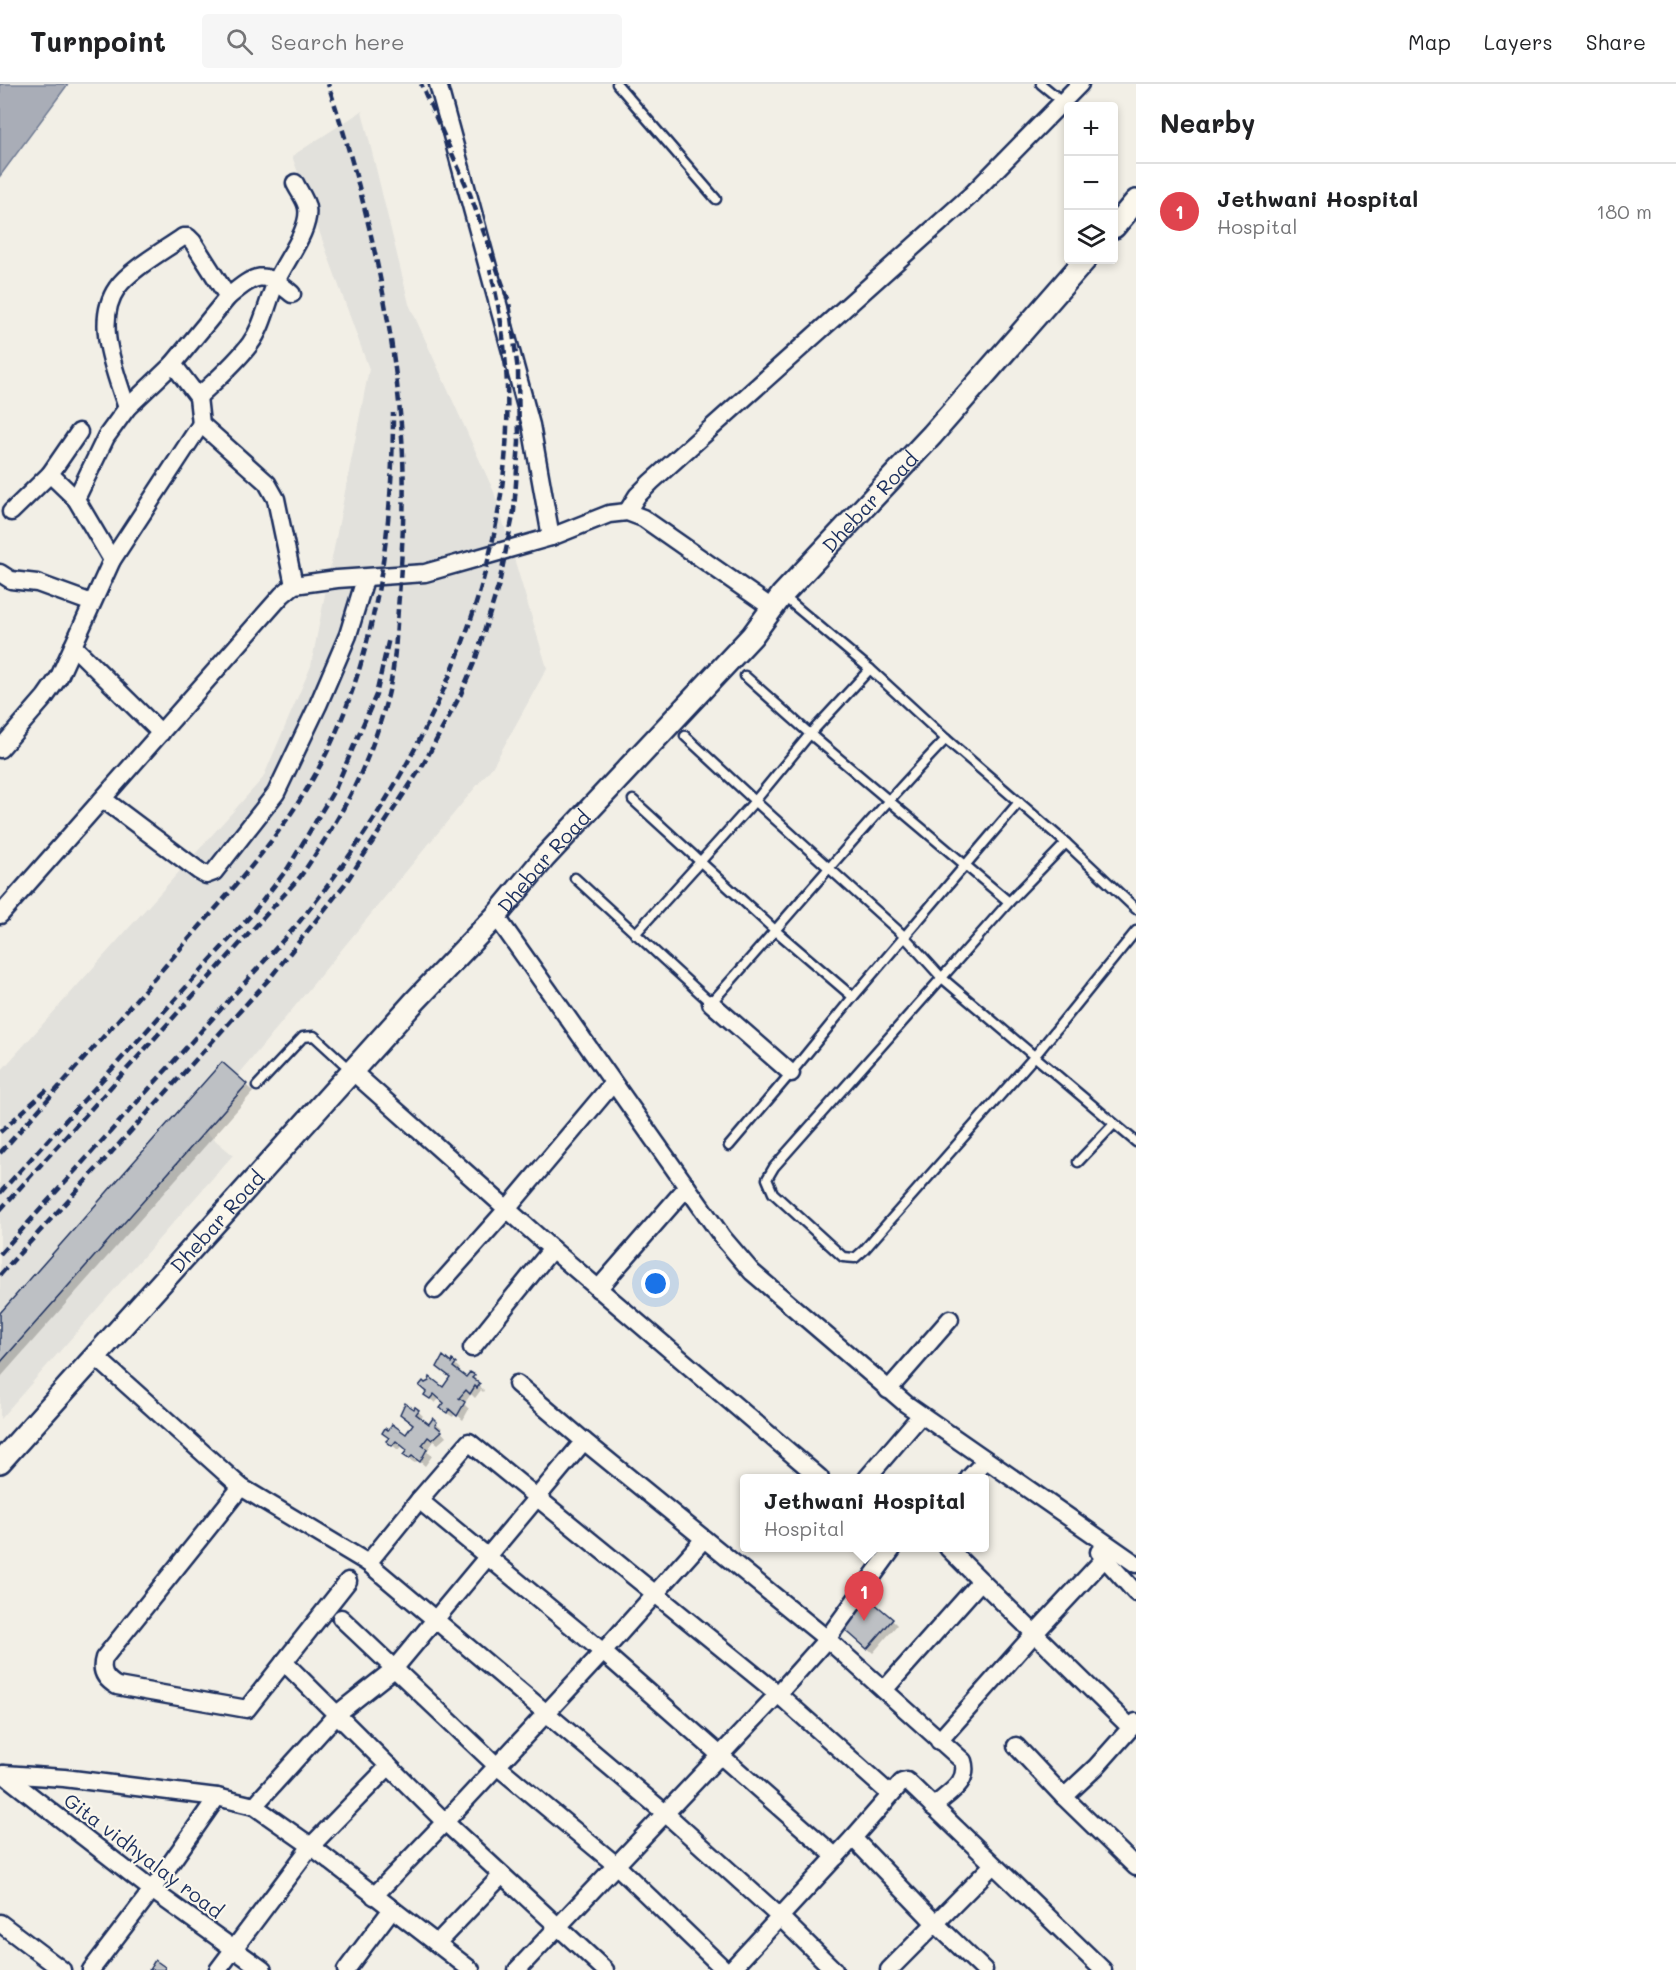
<!DOCTYPE html>
<html lang="en">
<head>
<meta charset="utf-8">
<style>
	:root { --surface:#fff; --page:#f6f6f6; --text:#202124; --muted:#757577; --line:#e0e0e0; --accent:#0b8043 }
	body { margin:0; font-family:Mali,sans-serif; background:var(--page); color:var(--text) }
	.controls { position:absolute; right:18px; top:18px; display:grid; overflow:hidden; border-radius:6px; box-shadow:0 3px 9px #0003 }
	.controls button { width:54px; height:54px; display:grid; place-items:center; padding:0; border:0; border-bottom:2px solid var(--line); background:var(--surface); color:var(--text); font:30px sans-serif }
	.you { position:absolute; left:656px; top:1200px; width:21px; height:21px; margin:-15px; border:4px solid #fff; border-radius:50%; background:#1a73e8; box-shadow:0 0 0 9px #1a73e833 }
	.badge { display:grid; place-items:center; width:39px; height:39px; border-radius:50%; background:var(--accent); color:#fff; font-size:20px; font-weight:700 }
	.pin { position:absolute; translate:-50% -50px; filter:drop-shadow(0 2px 3px #0008) }
	.pin::after { content:''; position:absolute; top:32px; width:21px; height:18px; background:inherit; clip-path:polygon(0 0,100% 0,50% 100%) }
	.popup { position:absolute; left:740px; top:1390px; width:249px; height:78px; box-sizing:border-box; display:grid; place-content:center; border-radius:6px; background:var(--surface); filter:drop-shadow(0 2px 4px #0005); font-size:20px; white-space:nowrap; color:var(--muted) }
	.popup b { font-size:22px; color:var(--text) }
	.popup::after { content:''; position:absolute; left:50%; top:100%; margin-left:-12px; border:12px solid transparent; border-top-color:var(--surface) }
	.list { margin:0; padding:0; list-style:none }
	h2 { display:flex; justify-content:space-between; align-items:center; height:78px; margin:0; padding:0 24px; font-size:26px }
	h2 small { font-size:20px; font-weight:400; color:var(--muted) }
	.list li { display:grid; grid-template-columns:39px 1fr auto; gap:18px; align-items:center; box-sizing:border-box; height:96px; padding:0 24px; border-top:2px solid var(--line) }
	.list b { display:block; font-size:22px; white-space:nowrap }
	.list p { margin:0; font-size:20px; white-space:nowrap; color:var(--muted) }
	.list em { font-size:20px; font-style:normal; color:var(--muted) }
	.icon { flex:none; width:33px; height:33px; fill:none; stroke:currentColor; stroke-width:2; stroke-linecap:round; stroke-linejoin:round }
	.map { position:relative; flex:none; width:1136px; height:1886px; overflow:hidden }
	header { display:flex; align-items:center; gap:36px; box-sizing:border-box; height:84px; padding:0 30px; background:var(--surface); border-bottom:2px solid var(--line) }
	header strong { font-size:28px }
	nav { display:flex; gap:33px; margin-inline-start:auto; font-size:21px }
	.search { width:420px; height:54px; background:var(--page); display:flex; align-items:center; gap:15px; box-sizing:border-box; padding:0 21px; border-radius:6px; color:var(--muted); font-size:22px }
	main { display:flex }
	aside { flex:1; background:var(--surface) }
	.map>svg:first-child { display:block }
	.built { fill:#e2e1dc }
	.water { fill:#a9adb7; stroke:#707b93; stroke-width:1.5 }
	.shadow { fill:#0003 }
	.building { fill:#bdc0c4; stroke:#1b2f5e; stroke-width:1.5 }
	.lines { fill:none; stroke-linecap:round; stroke-linejoin:round }
	.service-casing { stroke:#1b2f5e; stroke-width:13 }
	.minor-casing { stroke:#1b2f5e; stroke-width:21 }
	.tertiary-casing { stroke:#1b2f5e; stroke-width:26 }
	.service { stroke:#fbf7ec; stroke-width:8 }
	.minor { stroke:#fbf7ec; stroke-width:16 }
	.tertiary { stroke:#fbf7ec; stroke-width:21 }
	.rail { stroke:#1b2f5e; stroke-width:4.5; stroke-dasharray:9 4.5; stroke-linecap:butt }
	.labels { text-anchor:middle; dominant-baseline:central; stroke-width:4.5; stroke-linejoin:round; paint-order:stroke }
	.street-label { font-size:20px; fill:#1b2f5e; stroke:#fbf7ec }
</style>
</head>
<body>
<header>
<strong>Turnpoint</strong>
<div class="search"><svg class="icon" aria-label="search" viewBox="0 0 24 24"><circle cx="10" cy="10" r="6"/><path d="M15 15l6 6"/></svg>Search here</div>
<nav><a>Map</a><a>Layers</a><a>Share</a></nav>
</header>
<main>
<div class="map">
<svg width="1136" height="1886" viewBox="0 0 1136 1886">
	<rect width="100%" height="100%" fill="#f2efe6"/>
	<filter id="ink" filterUnits="userSpaceOnUse"><feTurbulence type="fractalNoise" baseFrequency=".0167" numOctaves="2"/><feDisplacementMap in="SourceGraphic" scale="12" xChannelSelector="R" yChannelSelector="G"/><feConvolveMatrix kernelMatrix="1 2 1 2 8 2 1 2 1" color-interpolation-filters="sRGB"/></filter>
	<g filter="url(#ink)">
		<polygon class="built" points="362,27 409,220 494,408 547,584 493,682 197,1041 233,1071 0,1335 0,988 263,694 311,582 369,285 292,72"/>
		<polygon class="water" points="0,0 68,0 0,92"/>
		<g class="shadow">
			<polygon points="246,1001 253,1008 0,1294 0,1231"/>
			<polygon points="455,1280 460,1285 458,1288 466,1295 470,1290 479,1298 477,1300 484,1306 483,1308 481,1306 475,1314 471,1310 464,1320 469,1325 463,1336 455,1329 453,1333 447,1329 442,1324 446,1319 440,1314 435,1319 426,1311 428,1308 443,1305 452,1294 451,1281"/>
			<polygon points="414,1327 418,1327 423,1332 420,1335 429,1342 433,1336 436,1339 442,1344 440,1346 446,1353 438,1360 434,1357 427,1367 432,1372 425,1382 418,1376 415,1379 410,1376 405,1370 408,1366 402,1361 398,1366 388,1357 390,1355 406,1352 414,1341"/>
			<polygon points="892,1536 897,1541 873,1569 849,1548"/>
		</g>
		<g class="building">
			<polygon points="222,978 247,1000 0,1279 0,1229"/>
			<polygon points="443,1272 451,1279 452,1276 456,1279 453,1283 466,1293 470,1288 475,1291 472,1294 480,1300 477,1304 475,1302 470,1310 466,1306 459,1314 465,1318 457,1332 449,1325 447,1329 440,1324 444,1319 434,1310 430,1315 424,1311 426,1308 419,1302 423,1297 425,1299 429,1297 430,1293 443,1303 450,1293 437,1283"/>
			<polygon points="405,1319 414,1325 415,1323 419,1326 416,1330 429,1340 433,1334 437,1338 435,1341 442,1347 432,1356 428,1353 422,1361 427,1365 420,1378 412,1372 409,1375 403,1371 407,1366 396,1357 392,1362 386,1357 389,1354 382,1349 385,1344 388,1346 391,1343 392,1340 406,1350 413,1340 400,1330"/>
			<polygon points="867,1513 893,1535 867,1565 842,1543"/>
			<polygon points="155,1876 165,1883 164,1886 149,1886"/>
		</g>
		<g class="lines">
			<defs>
				<g id="service">
					<polyline points="617,0 716,115"/>
					<polyline points="1041,0 1063,18"/>
					<polyline points="782,511 870,585 946,655 1066,759 1136,825"/>
					<polyline points="745,592 810,650 1009,818"/>
					<polyline points="685,652 755,717 904,852 942,894 1136,1058"/>
					<polyline points="633,716 776,847 853,913"/>
					<polyline points="1066,759 1009,818 774,1083 767,1095 773,1109 843,1173 855,1174 864,1166 1034,973 1136,847"/>
					<path d="M575 794 711 919C790 831 864 740 946 655"/>
					<polyline points="635,850 755,717 810,650 870,585"/>
					<polyline points="257,1002 303,953 314,952 352,987"/>
					<polyline points="729,1062 791,989 853,913 1019,718"/>
					<polyline points="1078,1078 1114,1040"/>
				</g>
				<g id="minor">
					<polyline points="438,0 531,341 551,453"/>
					<path d="M228 213C256 190 263 185 292 210"/>
					<path d="M198 313C216 296 235 280 250 260 264 241 267 218 277 196 285 177 311 145 307 124 306 116 298 106 295 99"/>
					<path d="M127 324C116 289 93 238 117 204 129 186 165 166 183 153H188L193 158 228 213 173 280"/>
					<polyline points="76,415 50,390 79,348"/>
					<polyline points="11,428 50,390"/>
					<polyline points="627,428 637,412 651,398 971,111 1080,0"/>
					<polyline points="112,476 76,415 106,353 127,324 173,280 198,313 201,340 267,399 276,415 294,501"/>
					<polyline points="0,489 11,496 37,499 92,519"/>
					<polyline points="73,562 161,649"/>
					<polyline points="0,665 45,613 59,593 112,476 201,340"/>
					<polyline points="103,715 199,787 206,791 214,788 276,709 318,621 348,551 365,495"/>
					<polyline points="0,831 282,511 294,501 337,495 425,489 551,453 609,430 627,428 643,434 772,524"/>
					<polyline points="496,832 723,1154 752,1188 906,1320 1136,1480"/>
					<polyline points="711,919 791,989"/>
					<polyline points="352,987 552,1165 820,1394"/>
					<polyline points="598,1205 687,1103"/>
					<polyline points="435,1206 507,1125 613,999"/>
					<polyline points="472,1264 552,1165"/>
					<polyline points="95,1272 241,1403 368,1479 665,1729 780,1833 834,1886"/>
					<polyline points="517,1300 584,1357"/>
					<polyline points="888,1306 950,1235"/>
					<polyline points="867,1394 921,1331"/>
					<polyline points="969,1394 986,1376"/>
					<path d="M241 1403 104 1574C100 1587 105 1595 117 1602L247 1625 348 1497"/>
					<polyline points="419,1416 603,1568 836,1773"/>
					<polyline points="1099,1468 1136,1509"/>
					<polyline points="368,1479 419,1416 469,1358 778,1610 890,1710"/>
					<polyline points="981,1497 1131,1644"/>
					<polyline points="341,1534 497,1682 616,1781 725,1886"/>
					<polyline points="284,1578 445,1738 605,1886"/>
					<polyline points="884,1606 981,1497 948,1464"/>
					<polyline points="1136,1638 1096,1683 1064,1713 1136,1783"/>
					<polyline points="939,1657 1034,1550 1104,1475"/>
					<polyline points="1016,1662 1064,1713"/>
					<polyline points="3,1690 152,1806 263,1886"/>
					<polyline points="4,1690 64,1694 217,1713 254,1722 311,1762 471,1886"/>
					<path d="M254 1722 337 1630 394 1585 584 1357 827 1555 963 1677C970 1699 948 1709 933 1723"/>
					<polyline points="853,1754 934,1838 984,1886"/>
					<polyline points="374,1812 445,1738 603,1568 704,1455"/>
					<polyline points="0,1839 62,1886"/>
					<polyline points="437,1859 502,1791"/>
					<polyline points="91,1886 152,1806 217,1713"/>
					<polyline points="218,1886 311,1762 389,1682"/>
					<polyline points="346,1886 392,1825"/>
					<polyline points="517,1886 778,1610 827,1555 893,1464"/>
					<polyline points="731,1886 853,1754 902,1698 907,1697 1103,1886"/>
					<polyline points="889,1886 993,1781"/>
				</g>
				<g id="tertiary">
					<polyline points="1114,143 1136,117"/>
					<path id="s1" d="M0 1378 416 916 496 832 545 773 752 552 782 511 932 351 1085 176"/>
				</g>
			</defs>
			<use href="#service" class="service-casing"/>
			<use href="#minor" class="minor-casing"/>
			<use href="#tertiary" class="tertiary-casing"/>
			<use href="#service" class="service"/>
			<use href="#minor" class="minor"/>
			<use href="#tertiary" class="tertiary"/>
			<g class="rail">
				<polyline points="0,1048 49,1004"/>
				<path d="M0 1069C61 1001 121 933 180 865 238 799 299 733 334 653 379 552 393 438 393 329"/>
				<polyline points="0,1109 253,829 288,784 336,703 376,611 389,554"/>
				<path d="M0 1126 300 793C341 734 368 685 387 615 396 582 396 546 399 512 403 455 406 397 401 340 391 224 365 110 328 0"/>
				<path d="M0 1170 295 843C443 664 551 421 490 185"/>
				<polyline points="0,1191 270,894 345,800 424,679 461,610 476,574 499,500 514,427 519,358 518,287 509,218 470,110 421,0"/>
			</g>
		</g>
	</g>
	<g class="labels">
		<g class="street-label">
			<text stroke="none"><textPath href="#s1" startOffset="1296">Dhebar Road</textPath></text>
			<text stroke="none"><textPath href="#s1" startOffset="810">Dhebar Road</textPath></text>
			<text stroke="none"><textPath href="#s1" startOffset="324">Dhebar Road</textPath></text>
			<text transform="translate(144 1771) rotate(37)">Gita vidhyalay road</text>
		</g>
	</g>
</svg>
<div class="controls">
<button>+</button>
<button>−</button>
<button><svg class="icon" aria-label="layers" viewBox="0 0 24 24"><path d="M12 4l9 5-9 5-9-5zM3 14l9 5 9-5"/></svg></button>
</div>
<div class="you"></div>
<div class="pin badge" style="left:864px;top:1537px;background:#e0444e">1</div>
<div class="popup"><b>Jethwani Hospital</b>Hospital</div>
</div>
<aside>
<h2>Nearby<small></small></h2>
<ul class="list">
<li><span class="badge" style="background:#e0444e">1</span><div><b>Jethwani Hospital</b><p>Hospital</p></div><em>180 m</em></li>
</ul>
</aside>
</main>
</body>
</html>
